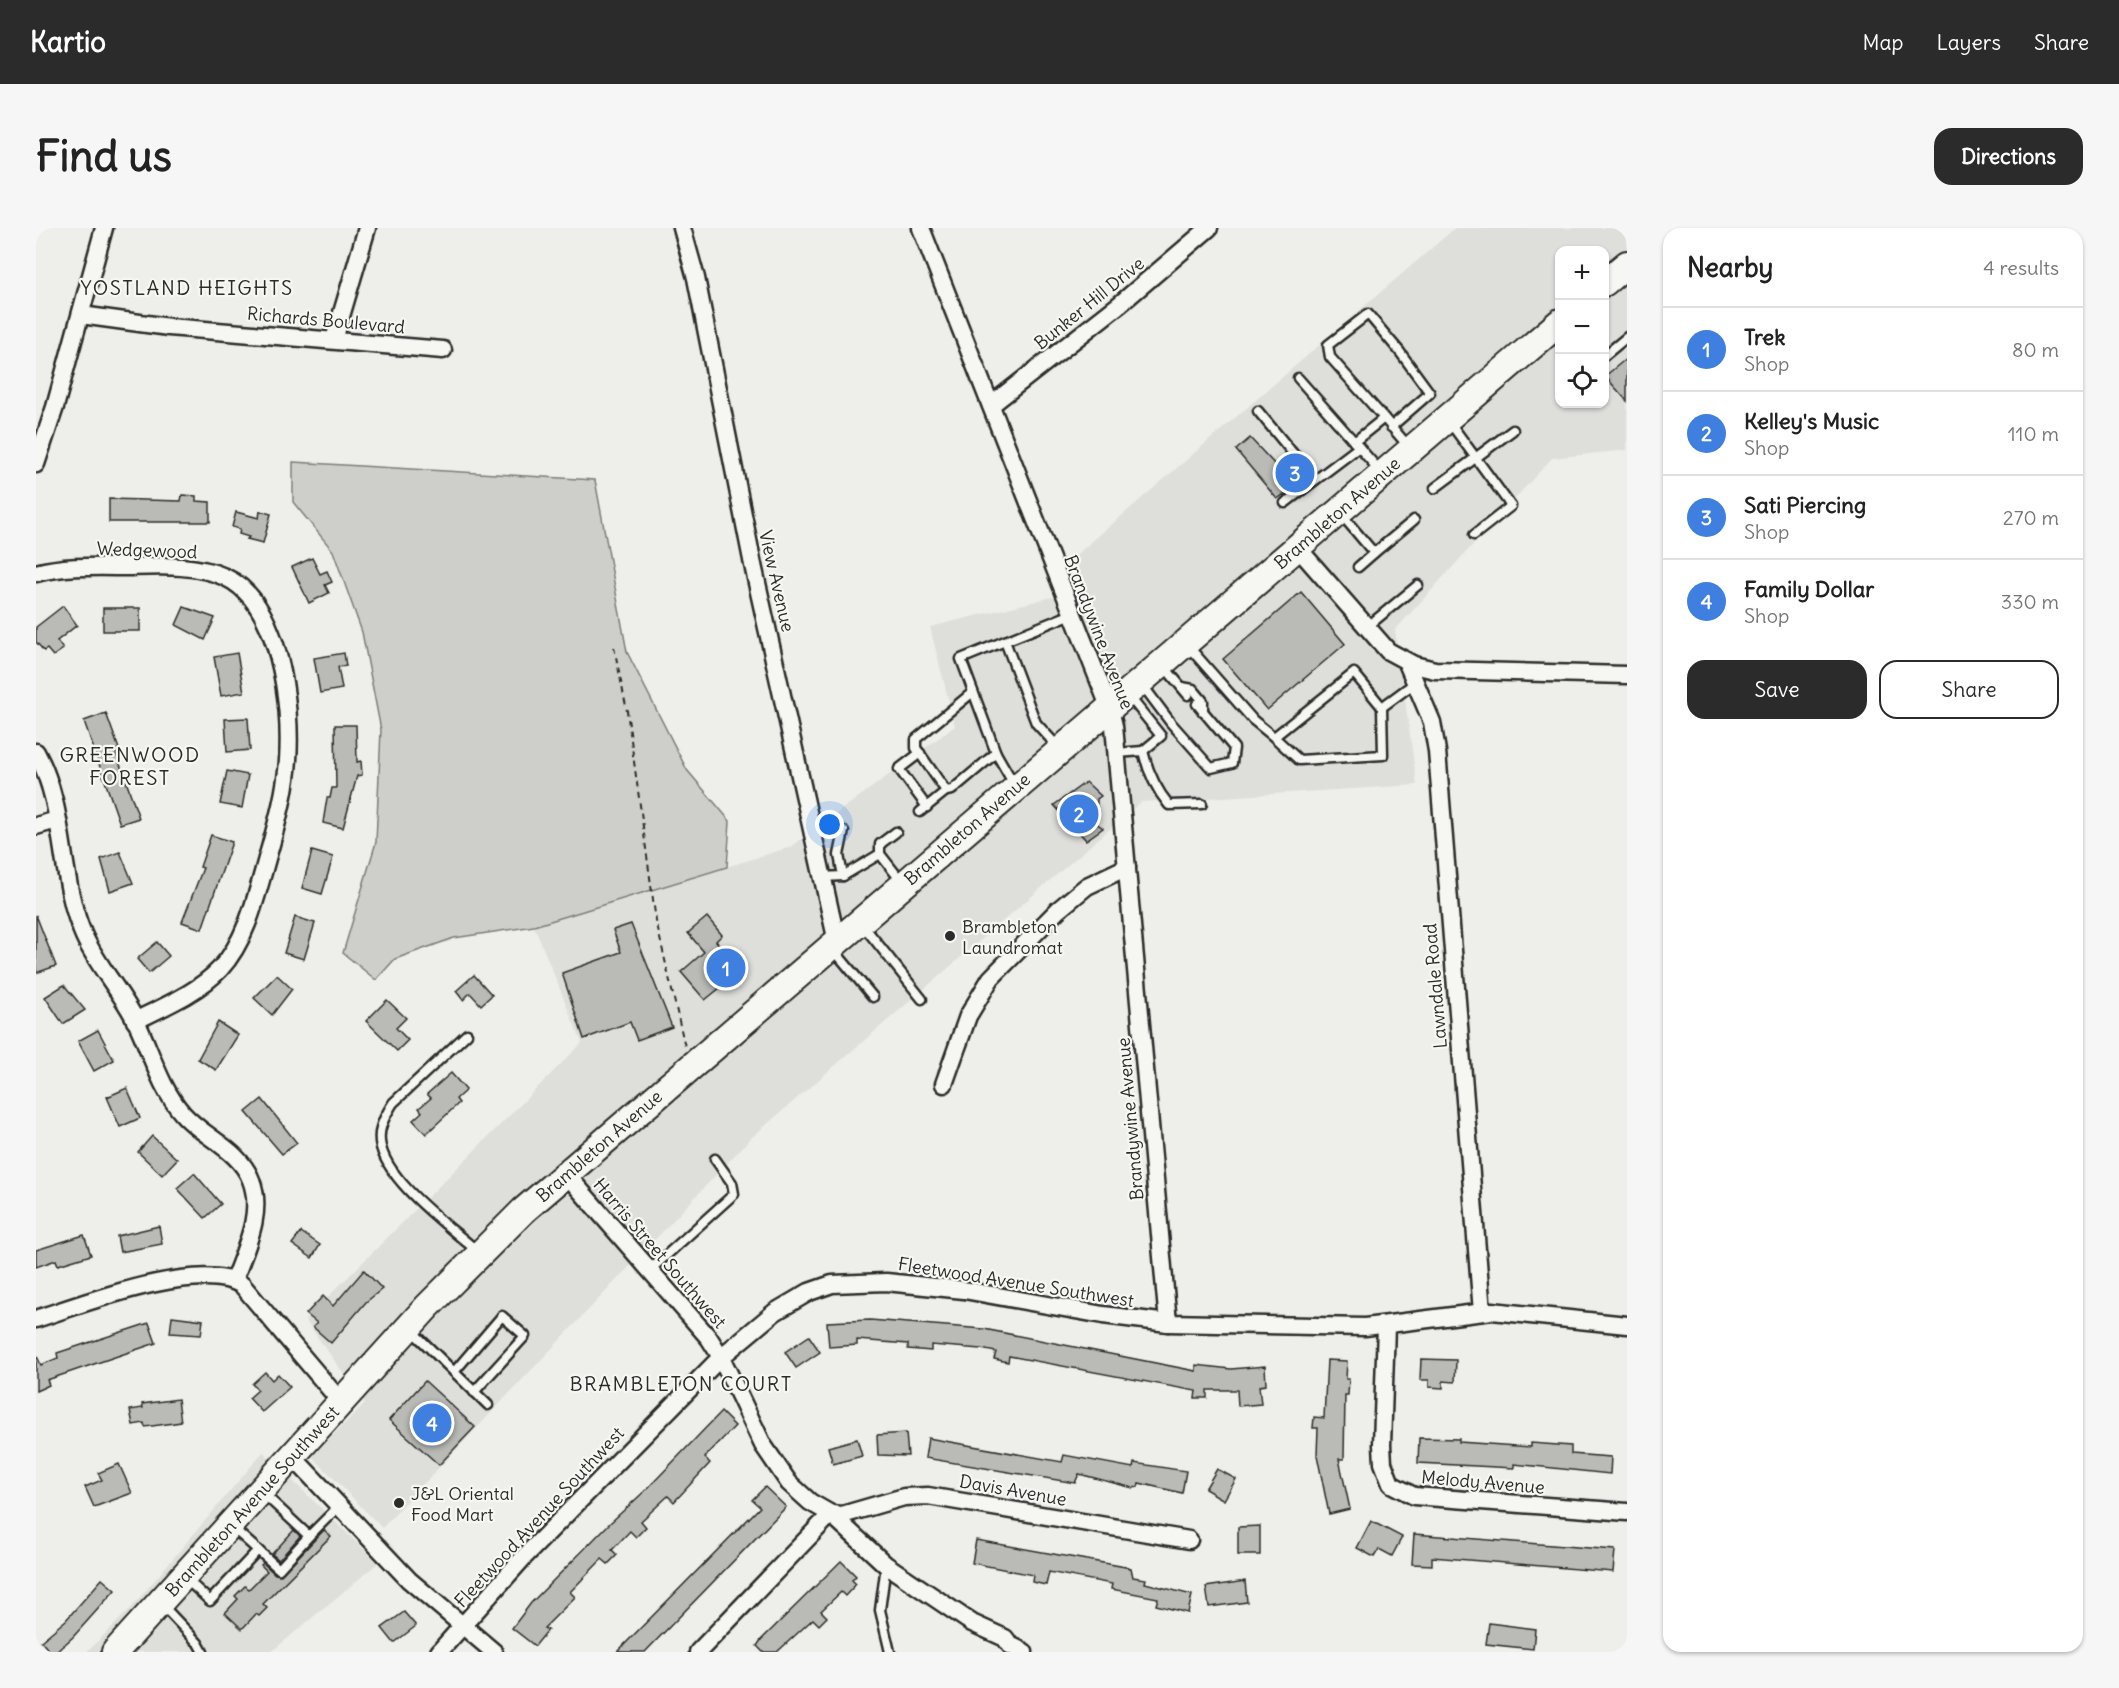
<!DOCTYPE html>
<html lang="en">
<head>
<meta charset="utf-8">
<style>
	:root { --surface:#fff; --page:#f6f6f6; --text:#222; --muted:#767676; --line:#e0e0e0; --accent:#2b2b2b }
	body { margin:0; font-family:Delius,sans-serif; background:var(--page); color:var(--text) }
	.controls { position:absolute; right:18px; top:18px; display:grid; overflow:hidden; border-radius:12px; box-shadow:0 2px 4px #0004 }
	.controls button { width:54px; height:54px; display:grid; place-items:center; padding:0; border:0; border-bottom:2px solid var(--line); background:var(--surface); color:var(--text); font:30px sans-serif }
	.you { position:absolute; left:794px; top:597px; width:21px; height:21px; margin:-15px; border:4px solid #fff; border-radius:50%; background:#1a73e8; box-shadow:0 0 0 9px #1a73e833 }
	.badge { display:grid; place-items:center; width:39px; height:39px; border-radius:50%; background:var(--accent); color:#fff; font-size:20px; font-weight:700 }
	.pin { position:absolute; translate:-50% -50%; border:3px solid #fff; box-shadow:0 2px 6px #0006 }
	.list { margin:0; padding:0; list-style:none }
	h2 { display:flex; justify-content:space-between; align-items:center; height:78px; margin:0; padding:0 24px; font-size:26px }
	h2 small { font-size:20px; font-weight:400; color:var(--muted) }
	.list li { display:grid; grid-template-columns:39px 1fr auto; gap:18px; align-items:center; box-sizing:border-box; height:84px; padding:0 24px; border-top:2px solid var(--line) }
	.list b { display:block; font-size:22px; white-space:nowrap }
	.list p { margin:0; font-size:20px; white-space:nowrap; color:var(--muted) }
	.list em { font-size:20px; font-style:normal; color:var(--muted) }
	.actions { display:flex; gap:12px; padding:18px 24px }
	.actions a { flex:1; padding:14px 0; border:2px solid var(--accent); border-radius:18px; text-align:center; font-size:21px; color:var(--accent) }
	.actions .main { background:var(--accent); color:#fff }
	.icon { flex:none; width:33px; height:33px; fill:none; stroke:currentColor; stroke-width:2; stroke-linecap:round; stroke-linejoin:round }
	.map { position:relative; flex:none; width:1591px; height:1424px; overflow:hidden; border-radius:18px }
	header { display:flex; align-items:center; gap:36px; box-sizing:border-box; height:84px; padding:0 30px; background:var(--accent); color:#fff }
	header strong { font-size:28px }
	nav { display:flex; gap:33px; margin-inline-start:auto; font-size:21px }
	.intro { display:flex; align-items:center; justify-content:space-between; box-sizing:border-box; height:144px; padding:0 36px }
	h1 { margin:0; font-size:42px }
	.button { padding:15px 27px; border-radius:18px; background:var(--accent); color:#fff; font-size:21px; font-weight:700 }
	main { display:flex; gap:36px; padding:0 36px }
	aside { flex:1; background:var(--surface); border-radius:18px; box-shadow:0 2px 4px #0004 }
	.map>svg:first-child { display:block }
	.built { fill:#dededb; fill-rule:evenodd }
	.green { fill:#cececa; stroke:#7c7c7a; stroke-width:1.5 }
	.building { fill:#babab7; stroke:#2b2b2b; stroke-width:1.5 }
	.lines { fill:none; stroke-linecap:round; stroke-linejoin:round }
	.service-casing { stroke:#2b2b2b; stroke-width:13 }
	.minor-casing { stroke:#2b2b2b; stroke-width:21 }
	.primary-casing { stroke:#2b2b2b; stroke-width:30 }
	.path { stroke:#2b2b2b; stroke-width:2; stroke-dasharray:6 4.5; stroke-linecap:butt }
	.service { stroke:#f6f6f2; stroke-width:8 }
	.minor { stroke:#f6f6f2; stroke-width:16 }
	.primary { stroke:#f6f6f2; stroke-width:26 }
	.poi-dot { fill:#2b2b2b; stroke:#f6f6f2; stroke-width:2 }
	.labels { text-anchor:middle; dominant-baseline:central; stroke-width:4.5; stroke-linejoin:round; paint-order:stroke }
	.street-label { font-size:18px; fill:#2b2b2b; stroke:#f6f6f2 }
	.poi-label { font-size:18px; fill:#2b2b2b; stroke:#f6f6f2; text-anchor:start }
	.neighbourhood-label { font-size:20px; letter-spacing:1.5px; fill:#2b2b2b; stroke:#f6f6f2 }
</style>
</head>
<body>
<header>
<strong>Kartio</strong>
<nav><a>Map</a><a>Layers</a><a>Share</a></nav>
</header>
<div class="intro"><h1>Find us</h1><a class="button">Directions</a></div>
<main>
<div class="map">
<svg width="1591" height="1424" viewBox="0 0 1591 1424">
	<rect width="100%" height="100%" fill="#eeeeea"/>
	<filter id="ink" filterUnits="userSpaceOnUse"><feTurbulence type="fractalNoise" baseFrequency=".0167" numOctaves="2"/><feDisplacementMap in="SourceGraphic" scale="12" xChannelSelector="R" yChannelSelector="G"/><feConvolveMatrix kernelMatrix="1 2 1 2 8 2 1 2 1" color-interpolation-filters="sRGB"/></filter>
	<g filter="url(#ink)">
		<g class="built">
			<path d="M1419 0H1591V222L1516 230 1359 402 1381 557 1105 574 715 910 346 1300 276 1228 329 1175 269 1092 546 815 498 698 755 619 919 498 894 399 1045 362 1039 328ZM1524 22H1568V176H1524Z"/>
			<polygon points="227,1224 342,1335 235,1424 51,1424 96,1379"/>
		</g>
		<polygon class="green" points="257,234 559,252 591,424 651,542 694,593 691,639 498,698 418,710 359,731 340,752 307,725 340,614 345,502 326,404 297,323 257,274"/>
		<g class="building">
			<polygon points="1591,130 1591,173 1569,148"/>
			<polygon points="1214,210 1245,243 1255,234 1268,248 1261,253 1263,256 1241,271 1200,222"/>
			<polygon points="146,267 160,268 160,273 174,274 174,294 73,294 73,271 145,273"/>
			<polygon points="224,283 235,286 227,315 211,311 213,309 203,306 204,301 196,299 200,284 223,290"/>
			<polygon points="276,330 284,346 291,343 296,354 289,357 293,365 273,375 256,339"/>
			<polygon points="1265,364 1309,416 1231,482 1187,431"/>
			<polygon points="27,378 41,397 21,413 27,421 17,428 11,421 8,423 0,414 0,399"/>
			<polygon points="148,379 179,390 169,412 140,397"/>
			<rect x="67" y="380" width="37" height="23"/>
			<polygon points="201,425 208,464 185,468 178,429"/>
			<polygon points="308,425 310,438 302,439 306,461 284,465 278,430"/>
			<polygon points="70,485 83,521 79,522 103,590 84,596 48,493"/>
			<polygon points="212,490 214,522 191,524 189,491"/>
			<polygon points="299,497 320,497 321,534 325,533 326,547 321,548 307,600 287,595 291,570 294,570 296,560 300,560"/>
			<polygon points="191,543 212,547 206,580 184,576"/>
			<polygon points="1050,554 1065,568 1061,571 1060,595 1067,600 1050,612 1018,577"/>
			<polygon points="175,607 196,614 166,701 146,694 167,640 164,639"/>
			<polygon points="276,623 297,629 286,666 266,660"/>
			<polygon points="84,624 97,655 74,663 65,631"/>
			<polygon points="0,687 20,738 0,745"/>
			<polygon points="259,689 279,695 268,731 248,725"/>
			<polygon points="671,689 686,707 680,713 705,743 669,772 645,744 668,724 652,705"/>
			<polygon points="595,696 636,799 601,812 594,794 548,811 526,745 585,724 577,702"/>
			<polygon points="121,714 133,728 113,745 101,731"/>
			<polygon points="241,747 256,761 236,787 218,770"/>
			<polygon points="438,747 456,767 445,777 434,765 427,772 420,763"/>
			<polygon points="28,757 49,782 27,796 9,769"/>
			<polygon points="351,772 370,790 360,800 372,812 361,823 330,793"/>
			<polygon points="182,794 202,807 180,842 162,831"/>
			<polygon points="62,802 78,832 58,843 42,813"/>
			<polygon points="415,845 430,862 420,871 423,875 390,906 377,892 386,884 383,880 395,870 391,866"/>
			<polygon points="91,860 104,890 84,899 71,869"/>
			<polygon points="226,871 261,915 246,926 210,884"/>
			<polygon points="116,908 141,931 126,947 102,924"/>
			<polygon points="158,945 185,976 169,990 141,960"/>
			<polygon points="123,998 126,1016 84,1024 81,1008"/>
			<polygon points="265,1004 284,1017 276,1030 256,1016"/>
			<polygon points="48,1007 55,1027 22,1037 20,1032 0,1039 0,1022"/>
			<polygon points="328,1042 346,1061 330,1074 295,1115 277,1099 281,1095 270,1086 287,1068 297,1078"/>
			<polygon points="136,1088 167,1092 165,1107 134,1105"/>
			<polygon points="834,1092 948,1101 1160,1143 1160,1137 1195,1141 1229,1138 1230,1157 1223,1158 1225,1176 1202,1178 1201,1162 1171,1162 1171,1170 1159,1170 1160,1163 973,1128 972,1134 958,1131 960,1124 945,1121 895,1117 895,1123 872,1121 872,1116 821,1112 821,1117 793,1119 791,1094"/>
			<polygon points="113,1095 120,1115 11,1152 13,1157 0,1163 0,1126 5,1137 22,1130 21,1125"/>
			<polygon points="773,1108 784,1124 760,1140 749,1124"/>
			<polygon points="1385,1131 1420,1132 1419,1154 1407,1153 1407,1160 1393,1159 1393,1152 1384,1152"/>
			<polygon points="1291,1132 1311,1133 1310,1151 1313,1151 1312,1167 1309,1167 1308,1231 1303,1231 1314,1281 1293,1286 1281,1227 1282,1200 1277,1200 1278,1189 1288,1190"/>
			<polygon points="229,1144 236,1152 242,1146 254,1159 226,1184 213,1170 222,1162 216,1156"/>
			<polygon points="389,1153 439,1199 403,1237 353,1192"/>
			<polygon points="142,1171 145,1194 109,1199 108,1195 97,1197 94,1182 107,1180 106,1176"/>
			<polygon points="685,1184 699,1198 672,1226 669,1230 674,1235 638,1274 632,1268 605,1293 610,1299 600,1309 594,1303 576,1322 581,1327 572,1336 566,1331 534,1364 539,1369 508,1400 512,1402 499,1418 476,1400 495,1375 574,1295 611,1261"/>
			<polygon points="870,1205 872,1228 842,1227 841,1207"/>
			<polygon points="892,1210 1026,1234 1028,1227 1097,1240 1098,1235 1150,1243 1146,1265 1103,1255 1102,1259 1097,1260 1043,1246 1039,1255 889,1230"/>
			<polygon points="1383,1210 1423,1211 1423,1214 1495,1219 1495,1215 1535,1218 1535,1226 1575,1229 1574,1246 1478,1236 1478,1240 1382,1235"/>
			<polygon points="821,1211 826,1228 797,1236 792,1219"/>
			<polygon points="83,1236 96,1265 58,1279 49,1259 66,1252 62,1245"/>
			<polygon points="1181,1241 1200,1251 1188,1272 1169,1261"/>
			<polygon points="729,1259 750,1279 609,1424 581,1424 724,1279 716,1272"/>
			<polygon points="1335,1293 1366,1309 1356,1328 1343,1321 1338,1329 1321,1320"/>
			<polygon points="1224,1298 1224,1327 1202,1327 1202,1299"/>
			<polygon points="258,1302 264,1308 243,1332 236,1326"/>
			<polygon points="288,1302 295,1308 227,1376 231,1380 223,1388 220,1386 206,1401 189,1385 202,1371 199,1368 209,1358 213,1361 231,1343 225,1337 227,1335 239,1346 245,1347"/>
			<polygon points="1378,1306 1579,1322 1577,1344 1396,1329 1396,1337 1376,1336"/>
			<polygon points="940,1312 1095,1340 1097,1349 1110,1351 1109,1355 1156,1367 1152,1385 1120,1377 1122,1370 1075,1361 1076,1356 1013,1344 1010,1357 996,1354 997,1347 936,1335"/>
			<polygon points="805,1333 820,1348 816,1352 820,1356 809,1368 805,1364 785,1383 791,1389 783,1397 777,1391 741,1424 727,1424 721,1418 725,1412"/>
			<polygon points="66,1351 79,1362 37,1409 20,1424 14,1424 5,1413 30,1392"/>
			<polygon points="1209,1353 1211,1374 1173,1379 1170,1359"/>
			<polygon points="368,1384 380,1398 358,1415 346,1400"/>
			<polygon points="1453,1395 1499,1401 1497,1421 1450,1416"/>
		</g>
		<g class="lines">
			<defs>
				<g id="service">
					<polyline points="1568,128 1591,109"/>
					<polyline points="1262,150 1344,243"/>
					<polyline points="1222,183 1279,252"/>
					<polyline points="1412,192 1475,278 1438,307"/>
					<polyline points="1355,199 1394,165 1364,124 1332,86 1292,117 1294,129 1348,190 1373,219"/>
					<polyline points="1318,214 1348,190"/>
					<polyline points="1399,260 1477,202"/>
					<polyline points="1249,275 1323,219"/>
					<polyline points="1305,286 1338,325 1322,339"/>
					<polyline points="1338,325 1378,292"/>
					<polyline points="1331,399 1382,357"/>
					<polyline points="969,413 925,431 960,525 979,558"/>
					<polyline points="1152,418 1217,492 1238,509 1318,445 1346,479 1380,454"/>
					<polyline points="1127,437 1152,467"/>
					<polyline points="1105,455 1135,495 1175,540 1196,535 1198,520 1161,476"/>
					<polyline points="1146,459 1157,461 1167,473 1167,484"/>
					<path d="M1093 468 1125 508 1107 523C1112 544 1119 560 1133 577L1166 576"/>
					<polyline points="1238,509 1263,532 1347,527 1346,479"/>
					<polyline points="1022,519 1000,495 969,413 1036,386"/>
					<polyline points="884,525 863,541 891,579"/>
					<polyline points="1081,525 1107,523"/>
					<polyline points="910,563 916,562 960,525"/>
					<polyline points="884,584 910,563 880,520 880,511 937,464"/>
					<polyline points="860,604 844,616 844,626 866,654"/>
					<polyline points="807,648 803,627 808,603"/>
					<polyline points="786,649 807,648 844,626"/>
					<polyline points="826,696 886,771"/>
					<polyline points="797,721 837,769"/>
					<path d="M431 806 357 875C350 887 342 899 344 914 349 953 413 998 441 1023"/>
					<polyline points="615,1041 698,966 696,955 679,931"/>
					<polyline points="375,1102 452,1177"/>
					<polyline points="418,1144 466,1088 489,1108 438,1164"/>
					<polyline points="197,1300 243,1341 273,1308 227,1265"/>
					<polyline points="273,1308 303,1278"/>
					<polyline points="850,1337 844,1382 854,1424"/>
					<polyline points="150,1351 174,1373 222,1322"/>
					<polyline points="126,1377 162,1415 167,1424"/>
				</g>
				<g id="minor">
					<polyline points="646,0 660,50 717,337 801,714"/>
					<polyline points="885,0 1074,481 1078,498 1132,1095"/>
					<polyline points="45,87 133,99 407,122"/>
					<polyline points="298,112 331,0"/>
					<polyline points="955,177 1084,76 1173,0"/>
					<polyline points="0,236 19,179 68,0"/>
					<polyline points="1261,319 1352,423 1378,437 1399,442 1591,447"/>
					<path d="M0 345C31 337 63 339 95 339 124 338 161 336 189 349 244 374 256 477 252 532 250 562 242 591 234 620 222 660 213 710 184 741 161 765 129 778 99 793"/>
					<polyline points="1371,435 1396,494 1401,523 1446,1084"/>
					<path d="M0 524C31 580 22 650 48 708 62 739 85 763 100 793 115 824 124 860 147 886 167 909 204 922 215 952 228 985 209 1021 198 1052"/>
					<polyline points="0,598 21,592"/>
					<polyline points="908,856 932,788 955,750 1022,682 1051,658 1091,639"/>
					<polyline points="530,946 673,1110 685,1129 727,1217 753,1255 774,1274 795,1286 850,1337 936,1395 969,1410 974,1417 988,1424"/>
					<path d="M0 1091C46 1076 163 1031 206 1057L305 1174"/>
					<polyline points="1350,1098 1346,1217 1347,1235 1355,1256 1378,1268 1591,1284"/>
					<polyline points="257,1229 373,1352 458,1424"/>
					<polyline points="403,1424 488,1329 685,1129 739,1084 773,1064 796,1056 850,1054 928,1062 1067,1087 1132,1095 1329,1099 1456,1083 1591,1097"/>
					<polyline points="662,1424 795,1286 806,1287 868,1269 892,1268 1153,1312"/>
				</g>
				<g id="primary">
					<polyline points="1568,55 1591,36"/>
					<polyline points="79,1424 391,1079 487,983 1524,94"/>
				</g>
			</defs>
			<use href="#service" class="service-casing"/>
			<use href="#minor" class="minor-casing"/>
			<use href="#primary" class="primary-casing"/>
			<polyline class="path" points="578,419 591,483 620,693 649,819"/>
			<use href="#service" class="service"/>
			<use href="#minor" class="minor"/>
			<use href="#primary" class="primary"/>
		</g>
	</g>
	<g class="poi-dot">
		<circle cx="914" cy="708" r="6"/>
		<circle cx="363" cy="1275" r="6"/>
	</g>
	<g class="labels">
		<g class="street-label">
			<text transform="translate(1053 75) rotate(-39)">Bunker Hill Drive</text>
			<text transform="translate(290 92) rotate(5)">Richards Boulevard</text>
			<text transform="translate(1301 285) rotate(-41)">Brambleton Avenue</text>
			<text transform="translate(111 322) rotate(2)">Wedgewood</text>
			<text transform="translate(741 353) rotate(77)">View Avenue</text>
			<text transform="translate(1063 404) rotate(69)">Brandywine Avenue</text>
			<text transform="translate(931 601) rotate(-41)">Brambleton Avenue</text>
			<text transform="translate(1399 758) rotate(-95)">Lawndale Road</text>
			<text transform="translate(1094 891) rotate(-95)">Brandywine Avenue</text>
			<text transform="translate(563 918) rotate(-41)">Brambleton Avenue</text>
			<text transform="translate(624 1025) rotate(49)">Harris Street Southwest</text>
			<text transform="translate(980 1054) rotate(9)">Fleetwood Avenue Southwest</text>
			<text transform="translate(1447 1254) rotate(5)">Melody Avenue</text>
			<text transform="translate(977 1262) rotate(10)">Davis Avenue</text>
			<text transform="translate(216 1273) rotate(-48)">Brambleton Avenue Southwest</text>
			<text transform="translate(503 1289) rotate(-47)">Fleetwood Avenue Southwest</text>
		</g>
		<g class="poi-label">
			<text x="926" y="698">Brambleton<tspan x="926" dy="21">Laundromat</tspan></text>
			<text x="375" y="1265">J&amp;L Oriental<tspan x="375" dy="21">Food Mart</tspan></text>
		</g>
		<g class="neighbourhood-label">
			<text x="151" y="59">YOSTLAND HEIGHTS</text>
			<text x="94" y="526">GREENWOOD<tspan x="94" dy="23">FOREST</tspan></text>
			<text x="645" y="1155">BRAMBLETON COURT</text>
		</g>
	</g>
</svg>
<div class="controls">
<button>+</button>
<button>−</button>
<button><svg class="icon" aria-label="locate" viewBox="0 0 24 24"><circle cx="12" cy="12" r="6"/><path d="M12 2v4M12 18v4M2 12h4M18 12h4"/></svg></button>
</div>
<div class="you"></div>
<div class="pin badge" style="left:690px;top:740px;background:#3f7fe0">1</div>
<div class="pin badge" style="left:1043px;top:586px;background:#3f7fe0">2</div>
<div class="pin badge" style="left:1259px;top:245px;background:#3f7fe0">3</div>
<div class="pin badge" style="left:396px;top:1195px;background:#3f7fe0">4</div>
</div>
<aside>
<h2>Nearby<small>4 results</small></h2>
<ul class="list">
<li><span class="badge" style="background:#3f7fe0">1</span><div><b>Trek</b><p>Shop</p></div><em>80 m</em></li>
<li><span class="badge" style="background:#3f7fe0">2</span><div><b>Kelley's Music</b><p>Shop</p></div><em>110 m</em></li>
<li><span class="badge" style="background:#3f7fe0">3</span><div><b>Sati Piercing</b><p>Shop</p></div><em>270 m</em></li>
<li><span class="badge" style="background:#3f7fe0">4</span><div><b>Family Dollar</b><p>Shop</p></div><em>330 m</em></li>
</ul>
<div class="actions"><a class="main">Save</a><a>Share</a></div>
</aside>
</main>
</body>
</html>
